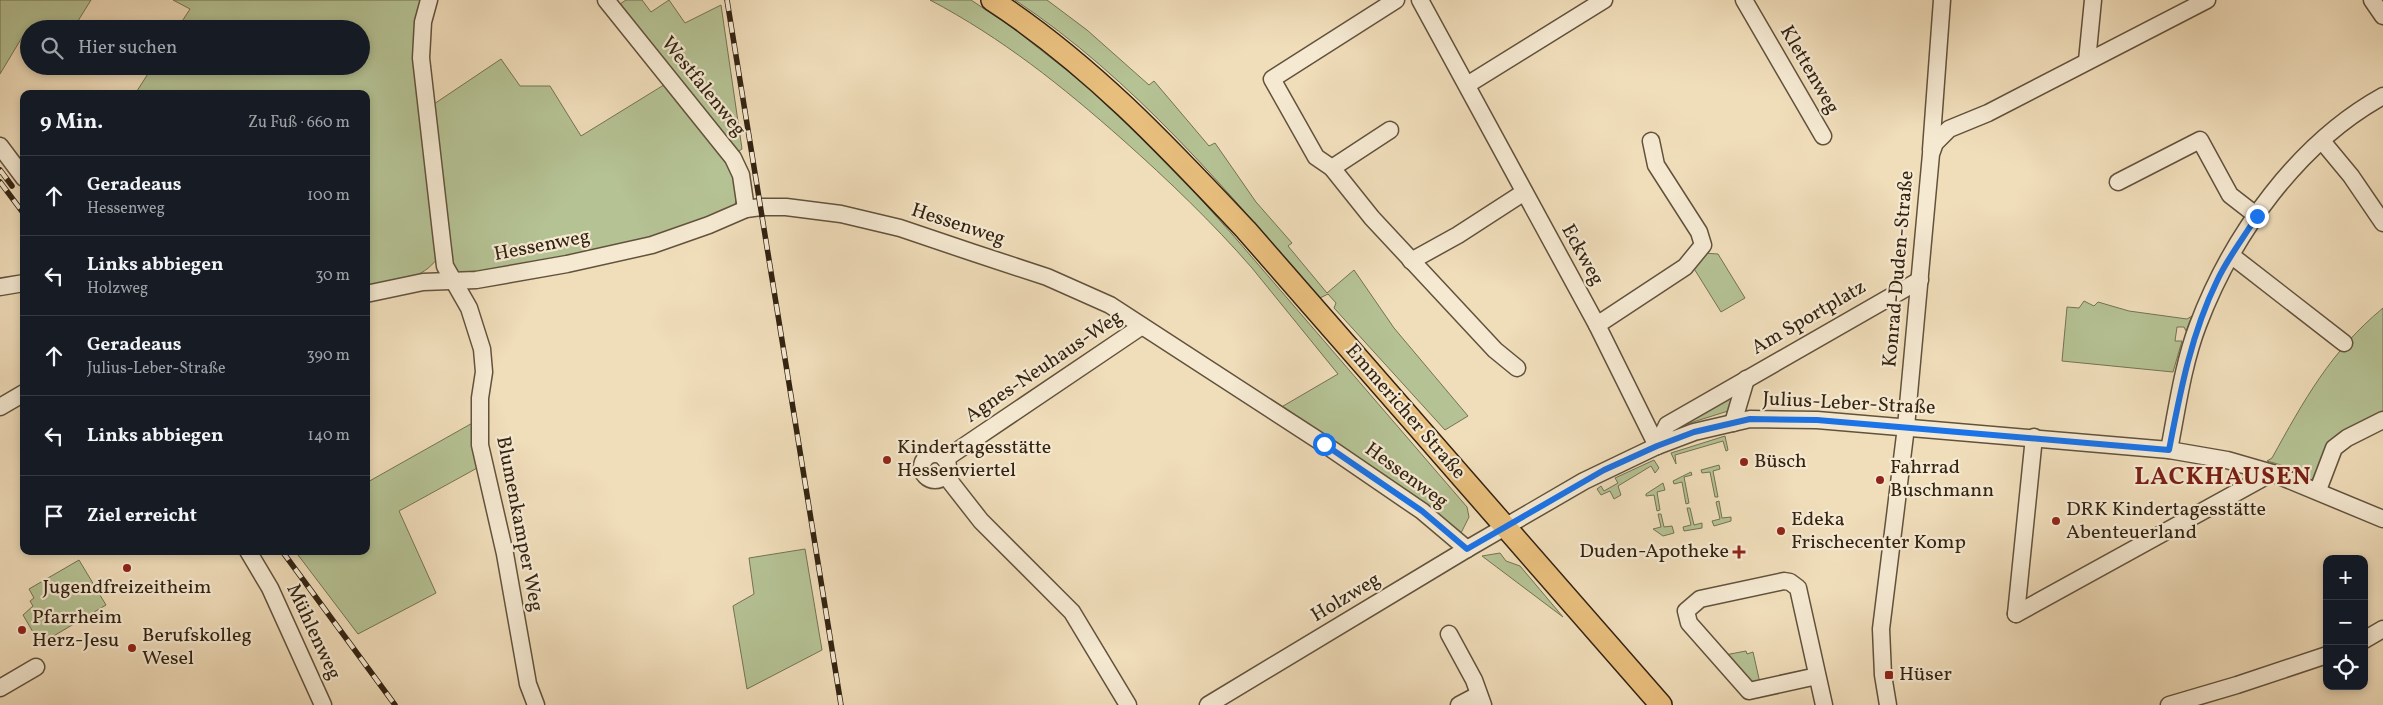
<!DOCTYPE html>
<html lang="de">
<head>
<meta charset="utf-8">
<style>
	:root { --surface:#171b24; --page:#242831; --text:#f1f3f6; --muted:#9ea1a6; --line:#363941 }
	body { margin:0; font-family:Vollkorn,serif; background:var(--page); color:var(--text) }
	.controls { position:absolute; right:15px; bottom:15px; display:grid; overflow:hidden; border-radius:10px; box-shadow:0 2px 8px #0003 }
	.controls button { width:45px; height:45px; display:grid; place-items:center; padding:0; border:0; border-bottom:1px solid var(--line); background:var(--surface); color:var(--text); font:25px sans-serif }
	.stop { position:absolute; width:15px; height:15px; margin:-11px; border:4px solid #1a73e8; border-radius:50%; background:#fff }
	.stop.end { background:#1a73e8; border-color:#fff; box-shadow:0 1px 5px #0008 }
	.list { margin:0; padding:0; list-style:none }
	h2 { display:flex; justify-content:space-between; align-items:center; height:65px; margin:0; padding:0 20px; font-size:21px }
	h2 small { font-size:16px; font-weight:400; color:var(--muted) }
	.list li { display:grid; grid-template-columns:32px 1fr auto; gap:15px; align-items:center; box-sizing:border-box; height:80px; padding:0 20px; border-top:1px solid var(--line) }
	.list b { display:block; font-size:19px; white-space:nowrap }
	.list p { margin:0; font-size:16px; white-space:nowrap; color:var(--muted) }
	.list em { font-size:16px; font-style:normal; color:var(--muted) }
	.icon { flex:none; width:28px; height:28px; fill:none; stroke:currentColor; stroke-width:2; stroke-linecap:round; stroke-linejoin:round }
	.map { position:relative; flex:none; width:2383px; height:705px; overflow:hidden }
	.search { position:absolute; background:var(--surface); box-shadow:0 2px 8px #0003; left:20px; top:20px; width:350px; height:55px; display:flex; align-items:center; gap:12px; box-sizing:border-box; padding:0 18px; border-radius:28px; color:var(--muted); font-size:19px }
	.panel { position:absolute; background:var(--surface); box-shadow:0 2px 8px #0003; left:20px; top:90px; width:350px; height:465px; border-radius:10px }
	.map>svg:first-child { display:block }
	.green { fill:#b5c294; stroke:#747253 }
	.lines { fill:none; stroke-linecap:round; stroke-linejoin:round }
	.minor-casing { stroke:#62523c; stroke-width:19 }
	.major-casing { stroke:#332312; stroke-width:24 }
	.minor { stroke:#f5e9d2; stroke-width:16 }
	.major { stroke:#e8be7d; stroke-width:21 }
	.rail-casing { stroke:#332312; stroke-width:5.5 }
	.rail { stroke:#f5e9d2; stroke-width:4; stroke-dasharray:11; stroke-linecap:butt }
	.route { stroke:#1a73e8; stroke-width:6 }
	.poi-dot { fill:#8f2418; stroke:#f5e9d2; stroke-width:2 }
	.labels { text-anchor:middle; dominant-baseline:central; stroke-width:4.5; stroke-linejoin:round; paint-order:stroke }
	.street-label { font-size:20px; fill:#332312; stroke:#f5e9d2 }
	.poi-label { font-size:20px; fill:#332312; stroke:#f5e9d2; text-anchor:start }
	.district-label { font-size:25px; font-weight:bold; letter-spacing:1px; fill:#7a1f14; stroke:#f5e9d2 }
</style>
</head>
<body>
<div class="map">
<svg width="2383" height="705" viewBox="0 0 2383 705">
	<rect width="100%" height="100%" fill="#f0ddba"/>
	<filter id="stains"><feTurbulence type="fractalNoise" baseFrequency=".004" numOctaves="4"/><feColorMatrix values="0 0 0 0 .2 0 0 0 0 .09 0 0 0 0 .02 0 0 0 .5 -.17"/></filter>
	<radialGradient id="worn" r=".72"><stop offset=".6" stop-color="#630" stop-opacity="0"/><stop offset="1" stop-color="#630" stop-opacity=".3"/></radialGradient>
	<g class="green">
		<polygon points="0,0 91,0 73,29 27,29 0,74"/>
		<path d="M173 0H425L438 257C423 281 393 281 366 287V94H135L153 66H361V29H177L190 9Z"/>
		<polygon points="626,0 642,0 651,12 669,0 685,23 721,5 742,149 736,153 617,6"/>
		<path d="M930 0H971L1013 28 1098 95 1189 186 1232 234 1467 507 1469 517 1461 533 1429 506 1411 497 1278 409 1338 374C1309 339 1281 303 1252 268 1212 222 1168 180 1123 140 1062 86 1002 38 930 0Z"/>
		<path d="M1015 0H1047L1087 30 1149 85 1154 81 1209 146 1215 143 1256 202 1292 243 1288 246 1327 293 1354 270 1394 328 1468 416 1445 430 1334 308 1336 303 1328 294 1320 298C1227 191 1134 79 1015 0Z"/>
		<polygon points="501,59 520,86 550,86 581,136 667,83 732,170 737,194 735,205 692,227 568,259 456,275 450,264 431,106"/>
		<polygon points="1703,253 1718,254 1745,298 1721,312 1693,267"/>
		<polygon points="2084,301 2094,306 2098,302 2129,311 2187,319 2192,316 2186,331 2184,327 2177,327 2175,341 2182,341 2173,372 2062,361 2067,307 2079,308"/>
		<path d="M2383 308V412L2328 443 2312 480 2291 473 2295 469 2267 461 2272 458C2304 400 2331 351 2383 308Z"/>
		<polygon points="1730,398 1733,401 1728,411 1671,429"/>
		<polygon points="476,421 479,467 399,511 436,593 358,634 295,551 366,551 366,483"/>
		<polygon points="1725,436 1728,450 1726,451 1723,441 1675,455 1676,464 1671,453"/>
		<polygon points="1654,460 1659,468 1655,473 1651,466 1618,486 1621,495 1614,499 1610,491 1601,495 1597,489 1601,486 1604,491 1618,483 1615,478"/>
		<polygon points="1719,465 1720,469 1713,471 1718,497 1715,497 1710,472 1702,473 1701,470"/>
		<polygon points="1691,472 1692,475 1684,477 1689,503 1686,504 1682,482 1674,484 1673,481"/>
		<polygon points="1663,483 1665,490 1657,492 1660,510 1657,511 1654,495 1646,496 1646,494"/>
		<polygon points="1719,501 1722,518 1731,517 1731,521 1714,526 1712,521 1720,519 1716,502"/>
		<polygon points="1687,508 1690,508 1694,525 1702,523 1702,528 1684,531 1683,527 1691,525"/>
		<polygon points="1658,514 1661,514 1664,527 1672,526 1674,533 1663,536 1653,529 1661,527"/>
		<polygon points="805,549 822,650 747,689 733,606 754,594 749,558"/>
		<polygon points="1500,553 1506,561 1520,566 1563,617 1482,556"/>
		<polygon points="79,560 106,605 40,644 23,615 33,606 30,601 34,598 29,589"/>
		<polygon points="1746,651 1747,654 1753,652 1760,683 1752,684 1725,655"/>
	</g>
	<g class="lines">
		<defs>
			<g id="minor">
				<polyline points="429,0 423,22 421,58 442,241 445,266 469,308 482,349 484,372 480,398 480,445 505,554 528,684 536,705"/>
				<polyline points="606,0 733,158 741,175 746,209"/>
				<polyline points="1396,0 1272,79 1316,157 1332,168 1372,218 1495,350 1517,368"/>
				<polyline points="1420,0 1597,325 1657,446"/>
				<polyline points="1744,0 1823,136"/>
				<polyline points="2372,0 2383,16"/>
				<polyline points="2087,61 2093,0"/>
				<polyline points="1467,85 1604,0"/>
				<polyline points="2322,141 2351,176 2383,223"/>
				<polyline points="0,146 24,178"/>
				<polyline points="1931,150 1942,0"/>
				<polyline points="1332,168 1390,130"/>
				<polyline points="2118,182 2200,140 2230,195 2257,216"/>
				<polyline points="2232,256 2344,343"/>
				<polyline points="1411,261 1458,235 1523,193"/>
				<polyline points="0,287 24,283"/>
				<polyline points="366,294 423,282 476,280 567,264 652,245 709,225 746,209 761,207 786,207 841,214 900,228 974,253 1047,277 1110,305 1324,444 1422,511 1467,549"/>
				<polyline points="1597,325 1685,267 1703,245 1699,232 1656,165 1651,141"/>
				<polyline points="0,407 24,393"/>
				<polyline points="1733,423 1746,379"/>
				<polyline points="1657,446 1667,425 1920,280"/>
				<path d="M2169 450C2177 409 2183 364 2198 325 2232 235 2298 143 2383 96"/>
				<circle cx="935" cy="467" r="13"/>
				<polyline points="945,459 1142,326"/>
				<polyline points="945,475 981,521 1072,612 1128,705"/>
				<polyline points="2318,490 2334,448 2347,438 2383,420"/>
				<polyline points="248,551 270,588 323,705"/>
				<polyline points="2016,614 2272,473"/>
				<polyline points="2016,614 2034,437"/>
				<polyline points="1449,634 1474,680 1483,705"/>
				<polyline points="2364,640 2383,629"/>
				<polyline points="1817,676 1749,691 1689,623 1686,611 1700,599 1784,581 1790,582 1798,588 1824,705"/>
				<polyline points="0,688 36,667"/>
				<polyline points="1208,705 1467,549 1584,481 1657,446 1694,432 1750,419 1817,420 2169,450 2227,460 2272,473 2383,519"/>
				<polyline points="1459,705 1478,695"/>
				<polyline points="1888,705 1883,675 1881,629 1906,427 1931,154 1935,143 1949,129 1988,113 2207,0"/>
				<polyline points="2169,705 2237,685 2327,655"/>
			</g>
			<path id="major" d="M992 0C1089 63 1167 146 1246 230L1661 705"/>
		</defs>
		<use href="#minor" class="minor-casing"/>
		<use href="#major" class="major-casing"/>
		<use href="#minor" class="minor"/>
		<use href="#major" class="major"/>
		<defs>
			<g id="rail">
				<polyline points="727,0 841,705"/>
				<polyline points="0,170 12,186"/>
				<polyline points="0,182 24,214"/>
				<polyline points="282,551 395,705"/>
			</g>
		</defs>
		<use href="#rail" class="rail-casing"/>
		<use href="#rail" class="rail"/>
	</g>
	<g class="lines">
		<path class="route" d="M1324 444 1422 511 1467 549 1604 470 1657 446 1694 432 1750 419 1817 420 2169 450C2180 393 2191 334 2217 281 2227 259 2244 237 2257 216"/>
	</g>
	<g class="poi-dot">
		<circle cx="887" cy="460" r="5"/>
		<circle cx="1744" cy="462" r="5"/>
		<circle cx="1880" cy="480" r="5"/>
		<circle cx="2056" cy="521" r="5"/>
		<circle cx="1781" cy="531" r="5"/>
		<path d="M1736.5 544.5h5v5h5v5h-5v5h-5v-5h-5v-5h5z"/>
		<circle cx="127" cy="568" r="5"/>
		<circle cx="22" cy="630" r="5"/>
		<circle cx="132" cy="648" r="5"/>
		<rect x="1884" y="670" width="10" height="10" rx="2.5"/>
	</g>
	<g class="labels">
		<g class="street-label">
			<text transform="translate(1809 70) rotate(60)">Klettenweg</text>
			<text transform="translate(703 87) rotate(51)">Westfalenweg</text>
			<text transform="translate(958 225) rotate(18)">Hessenweg</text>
			<text transform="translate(542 246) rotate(-11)">Hessenweg</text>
			<text transform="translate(1582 255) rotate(61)">Eckweg</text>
			<text transform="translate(1899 269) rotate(-85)">Konrad-Duden-Straße</text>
			<text transform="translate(1809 318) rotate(-30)">Am Sportplatz</text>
			<text transform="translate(1044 367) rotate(-34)">Agnes-Neuhaus-Weg</text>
			<text transform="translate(1849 404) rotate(3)">Julius-Leber-Straße</text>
			<text transform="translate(1405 412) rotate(49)">Emmericher Straße</text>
			<text transform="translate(1406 476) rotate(36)">Hessenweg</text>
			<text transform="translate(519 524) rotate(79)">Blumenkamper Weg</text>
			<text transform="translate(1346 598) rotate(-31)">Holzweg</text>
			<text transform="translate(313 632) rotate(65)">Mühlenweg</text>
		</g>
		<g class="poi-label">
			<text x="897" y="448">Kindertagesstätte<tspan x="897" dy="23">Hessenviertel</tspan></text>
			<text x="1754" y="462">Büsch</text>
			<text x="1890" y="468">Fahrrad<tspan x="1890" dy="23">Buschmann</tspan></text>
			<text x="2066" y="510">DRK Kindertagesstätte<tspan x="2066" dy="23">Abenteuerland</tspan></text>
			<text x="1791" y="520">Edeka<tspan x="1791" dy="23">Frischecenter Komp</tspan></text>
			<text x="1729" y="552" text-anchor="end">Duden-Apotheke</text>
			<text x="127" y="588" text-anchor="middle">Jugendfreizeitheim</text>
			<text x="32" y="618">Pfarrheim<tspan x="32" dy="23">Herz-Jesu</tspan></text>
			<text x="142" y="636">Berufskolleg<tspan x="142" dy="23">Wesel</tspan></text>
			<text x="1899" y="675">Hüser</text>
		</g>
		<g class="district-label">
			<text x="2223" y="477">LACKHAUSEN</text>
		</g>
	</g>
	<rect width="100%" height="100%" filter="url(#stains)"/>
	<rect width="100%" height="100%" fill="url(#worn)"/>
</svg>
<div class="controls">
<button>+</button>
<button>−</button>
<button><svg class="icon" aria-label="locate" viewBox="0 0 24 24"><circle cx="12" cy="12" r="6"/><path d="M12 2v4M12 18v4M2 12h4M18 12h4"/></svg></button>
</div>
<div class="stop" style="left:1324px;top:444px"></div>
<div class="stop end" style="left:2257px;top:216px"></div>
<div class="search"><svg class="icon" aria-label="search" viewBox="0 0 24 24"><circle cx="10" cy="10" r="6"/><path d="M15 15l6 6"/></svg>Hier suchen</div>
<section class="panel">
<h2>9 Min.<small>Zu Fuß · 660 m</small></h2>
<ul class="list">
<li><svg class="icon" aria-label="ahead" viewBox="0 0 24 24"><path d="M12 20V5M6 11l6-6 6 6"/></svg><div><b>Geradeaus</b><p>Hessenweg</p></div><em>100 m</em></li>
<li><svg class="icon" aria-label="left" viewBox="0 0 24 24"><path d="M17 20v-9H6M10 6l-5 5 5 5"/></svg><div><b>Links abbiegen</b><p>Holzweg</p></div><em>30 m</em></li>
<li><svg class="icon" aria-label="ahead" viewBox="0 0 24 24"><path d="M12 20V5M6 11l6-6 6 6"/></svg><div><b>Geradeaus</b><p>Julius-Leber-Straße</p></div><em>390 m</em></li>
<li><svg class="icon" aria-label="left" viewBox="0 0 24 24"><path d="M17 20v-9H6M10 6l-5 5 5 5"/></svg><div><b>Links abbiegen</b></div><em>140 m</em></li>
<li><svg class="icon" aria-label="arrive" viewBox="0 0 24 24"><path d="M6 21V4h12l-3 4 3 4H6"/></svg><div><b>Ziel erreicht</b></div></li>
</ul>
</section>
</div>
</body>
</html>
